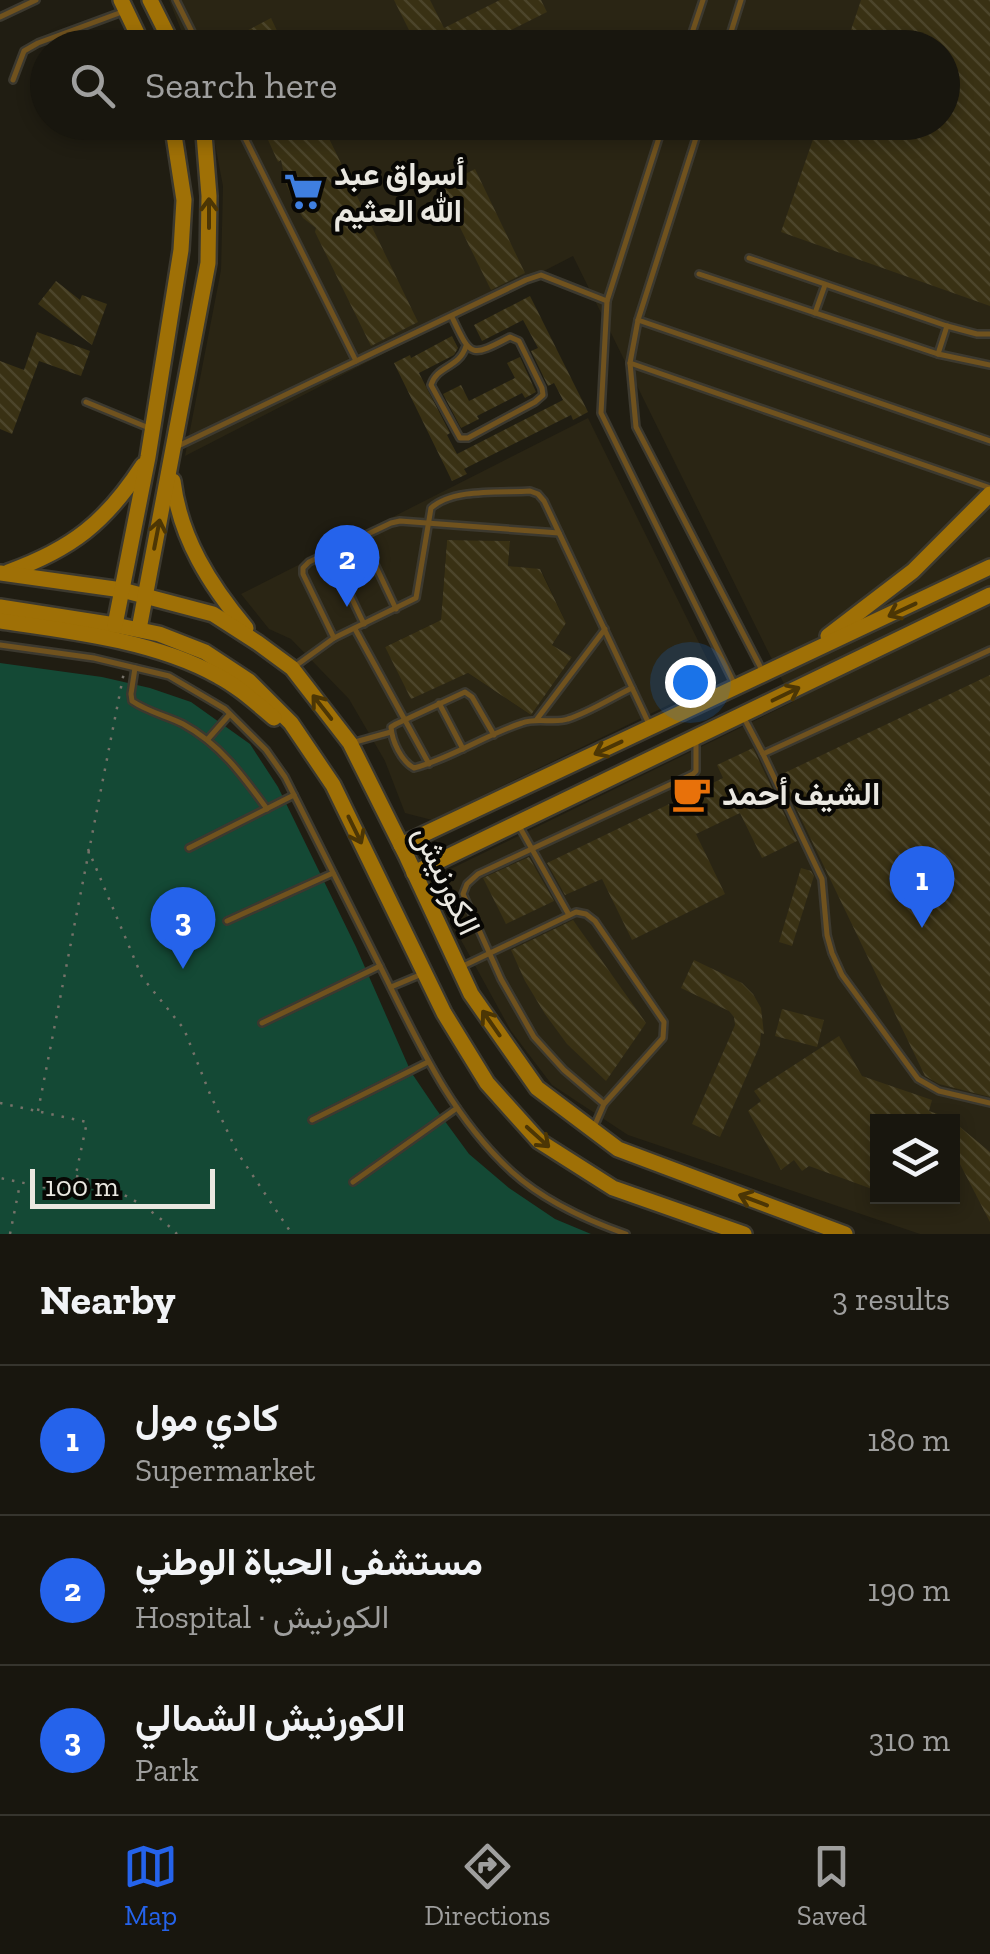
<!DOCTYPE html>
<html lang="en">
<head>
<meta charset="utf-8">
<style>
	:root { --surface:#18160e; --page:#25231c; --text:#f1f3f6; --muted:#9f9f9e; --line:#36352e; --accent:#2563eb }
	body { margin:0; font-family:"Zilla Slab",Vazirmatn,serif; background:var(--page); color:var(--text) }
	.controls { position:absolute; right:30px; bottom:30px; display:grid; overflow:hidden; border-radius:0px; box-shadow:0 5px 15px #0003 }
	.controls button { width:90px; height:90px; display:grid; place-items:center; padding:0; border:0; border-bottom:2px solid var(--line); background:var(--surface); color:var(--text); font:50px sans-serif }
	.scale { position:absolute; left:30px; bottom:25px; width:185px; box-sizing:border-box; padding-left:10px; border:5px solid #eae8e1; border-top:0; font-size:28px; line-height:35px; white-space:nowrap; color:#eae8e1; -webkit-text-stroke:8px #080704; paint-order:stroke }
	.you { position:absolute; left:690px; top:682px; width:35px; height:35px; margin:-25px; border:8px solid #fff; border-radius:50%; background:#1a73e8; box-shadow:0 0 0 15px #1a73e833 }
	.badge { display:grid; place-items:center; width:65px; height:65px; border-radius:50%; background:var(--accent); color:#fff; font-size:32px; font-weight:700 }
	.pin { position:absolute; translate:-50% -82px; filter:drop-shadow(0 2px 5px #0008) }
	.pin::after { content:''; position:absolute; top:52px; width:35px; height:30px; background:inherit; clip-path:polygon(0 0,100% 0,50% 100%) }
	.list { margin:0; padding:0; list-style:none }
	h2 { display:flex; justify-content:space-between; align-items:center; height:130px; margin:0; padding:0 40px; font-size:42px }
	h2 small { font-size:32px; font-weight:400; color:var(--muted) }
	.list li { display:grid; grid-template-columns:65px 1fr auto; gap:30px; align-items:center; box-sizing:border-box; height:150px; padding:0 40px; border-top:2px solid var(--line) }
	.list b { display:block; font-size:38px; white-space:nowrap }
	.list p { margin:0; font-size:32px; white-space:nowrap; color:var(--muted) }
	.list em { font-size:32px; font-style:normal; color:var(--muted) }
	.icon { flex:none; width:55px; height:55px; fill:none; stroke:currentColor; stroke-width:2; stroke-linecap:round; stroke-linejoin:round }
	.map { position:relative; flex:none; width:990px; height:1234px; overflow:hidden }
	.search { position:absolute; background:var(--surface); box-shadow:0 5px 15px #0003; left:30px; right:30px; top:30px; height:110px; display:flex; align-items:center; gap:25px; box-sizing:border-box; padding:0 35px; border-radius:55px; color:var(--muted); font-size:38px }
	.sheet { height:580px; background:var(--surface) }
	nav { display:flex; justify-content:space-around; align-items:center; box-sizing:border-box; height:140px; border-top:2px solid var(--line); background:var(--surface); font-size:28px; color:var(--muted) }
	nav a { display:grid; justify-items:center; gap:5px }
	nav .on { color:var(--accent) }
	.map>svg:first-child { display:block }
	.built { fill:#2a2514; fill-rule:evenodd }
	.park { fill:#144935 }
	.building { fill:url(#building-back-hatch) }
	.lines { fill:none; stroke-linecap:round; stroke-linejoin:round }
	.lane-casing { stroke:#3c392f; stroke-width:10 }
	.secondary-casing { stroke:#3c392f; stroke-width:20 }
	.path { stroke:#757269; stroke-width:2.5; stroke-dasharray:2.5 8; stroke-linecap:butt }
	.lane { stroke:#70521e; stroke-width:5 }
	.secondary { stroke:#9f7006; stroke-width:15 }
	.oneway { stroke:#4c3605 }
	.labels { text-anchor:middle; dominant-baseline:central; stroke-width:8; stroke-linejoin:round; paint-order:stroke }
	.poi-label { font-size:32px; font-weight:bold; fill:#eae8e1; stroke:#080704; text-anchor:start }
	.street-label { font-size:32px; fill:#eae8e1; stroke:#080704 }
</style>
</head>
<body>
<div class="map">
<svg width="990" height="1234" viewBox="0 0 990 1234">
	<defs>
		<pattern id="building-back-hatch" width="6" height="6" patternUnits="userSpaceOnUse" patternTransform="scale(2.5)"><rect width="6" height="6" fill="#393114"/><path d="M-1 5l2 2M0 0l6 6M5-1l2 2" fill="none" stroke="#4c452b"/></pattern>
	</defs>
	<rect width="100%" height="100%" fill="#201d12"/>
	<g class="built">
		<path d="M169 0H990V1234H920L628 1135 552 1085 511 1031 428 880 793 702 573 256 185 456 221 270 223 186 211 123 942 122V48L188 47ZM878 1122H952V1196H878Z"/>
		<path d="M588 418 718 681 432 820 405 813 385 761 349 699 291 639 269 629 241 594ZM447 540 510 541 508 566 541 570 566 623 552 645 572 657 531 715 468 673 411 698 385 647 441 620Z"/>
	</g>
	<polygon class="park" points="0,663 102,677 150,688 191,702 250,744 278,787 356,947 411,1072 436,1109 469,1154 509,1188 555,1219 591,1234 0,1234"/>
	<g class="building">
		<polygon points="394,0 430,0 444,28 500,0 541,0 547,12 475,48 418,48"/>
		<polygon points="861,0 990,0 990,306 781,232 819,122 942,122 942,48 845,48"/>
		<polygon points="271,18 285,48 214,48"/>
		<polygon points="260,122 321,122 418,322 371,346 315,232 316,228 303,218 297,208 286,184 281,160 278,162"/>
		<polygon points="475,169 525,273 491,290 440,187"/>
		<polygon points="56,281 80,300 82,295 107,304 92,345 38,304"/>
		<polygon points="530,296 588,412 573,420 571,415 464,469 467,474 452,481 394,363 410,355 411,358 452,336 458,348 454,355 419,373 450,433 447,435 457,454 563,400 554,383 548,386 531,351 538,348 523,320 482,341 474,325"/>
		<polygon points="37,332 90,351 81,376 39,361 12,434 0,429 0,361 24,370"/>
		<polygon points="520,357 536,392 525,398 522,393 477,416 479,419 461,428 443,394 461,385 469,401 515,378 507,363"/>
		<polygon points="447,540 510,541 508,566 540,569 566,623 552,645 572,657 531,715 468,673 411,699 385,647 441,620"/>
		<polygon points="990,675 990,1097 939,1084 925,1076 780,775"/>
		<polygon points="753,748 797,841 762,858 740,813 696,834 725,894 632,940 602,879 565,895 547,863 723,778 717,765"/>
		<polygon points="529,857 554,901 506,924 483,878"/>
		<polygon points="801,868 811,871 814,876 792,946 779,942"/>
		<polygon points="573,920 646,1023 606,1081 567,1044 545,1014 525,981 511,950"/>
		<polygon points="694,960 742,983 753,994 761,1008 764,1034 761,1033 760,1045 720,1137 692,1124 735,1025 734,1017 729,1011 681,988"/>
		<polygon points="782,1009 824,1020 817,1047 775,1036"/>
		<polygon points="839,1036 862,1076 932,1100 929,1111 955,1120 954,1122 990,1152 990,1222 960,1164 952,1182 952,1122 878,1122 878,1173 872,1189 809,1166 802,1171 794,1160 781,1170 748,1111 761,1101 754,1091"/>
	</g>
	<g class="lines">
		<defs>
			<g id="lane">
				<polyline points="176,0 200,48"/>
				<polyline points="0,17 36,0"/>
				<polyline points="687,48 703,0"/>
				<polyline points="726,48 741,0"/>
				<polyline points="13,80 24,51 38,43 122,12"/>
				<polyline points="237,122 356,361"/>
				<polyline points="664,122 607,301 601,413 735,685"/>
				<polyline points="701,122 638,320 630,363 636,427 763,672"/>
				<polyline points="749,258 947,326 977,334 990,334"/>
				<polyline points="699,274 938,354 990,365"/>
				<polyline points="815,313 825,285"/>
				<path d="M452 317C471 357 470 358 510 337L519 341 542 388 543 395 535 402 468 438H460L431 385C437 365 459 369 466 346"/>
				<polyline points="638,320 990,441"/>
				<polyline points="938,354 947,326"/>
				<polyline points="630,363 990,488"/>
				<polyline points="86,402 149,428"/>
				<polyline points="176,447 526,280 541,275 607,301"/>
				<polyline points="362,537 396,609"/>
				<polyline points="330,553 364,624"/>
				<polyline points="355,629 429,764"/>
				<polyline points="334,638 303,574 303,568 309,562 391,523 400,521 559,533"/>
				<path d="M0 645 94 658 169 676 225 709 266 750 285 777C317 840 349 904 381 968 418 1042 450 1115 512 1172 544 1201 586 1220 626 1234"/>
				<path d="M294 667 334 638 416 598 431 508C453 488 501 493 530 491L538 494 544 501 649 724"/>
				<path d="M135 668 131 694 132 701C148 712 167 716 183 724 220 744 243 776 267 809"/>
				<polyline points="439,703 463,749"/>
				<polyline points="743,716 763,754 990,650"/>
				<polyline points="537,719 605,629"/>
				<path d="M494 735 472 697 465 692 396 724 391 727C392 741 401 761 414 768 452 758 485 735 522 723 538 717 554 724 568 719 590 712 611 698 632 688"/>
				<polyline points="208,739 229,715"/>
				<polyline points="355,742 391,732"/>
				<polyline points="763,754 822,879 827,935 832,953 842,975 918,1079 939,1091 990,1103"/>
				<polyline points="519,826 569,915"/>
				<polyline points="189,848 294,795"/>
				<polyline points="227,921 333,873"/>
				<polyline points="463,966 576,912 586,914 595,921 664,1022 663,1038 604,1104 594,1127"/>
				<polyline points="391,987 422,974"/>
				<polyline points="262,1023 380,966"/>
				<polyline points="604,1104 564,1070 534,1037 501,979 463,894 467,884 478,874 693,774 696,771 696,743"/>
				<polyline points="312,1120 428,1062"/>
				<polyline points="353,1182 457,1108"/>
			</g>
			<g id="secondary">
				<polyline points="121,0 144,48"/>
				<polyline points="150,0 174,48"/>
				<path d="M173 481C180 538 210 585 246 628"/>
				<path d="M8 572C72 549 106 522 143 465"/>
				<polyline points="0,573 122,590 213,614 258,643 292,668 350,743 407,857 471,994 537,1088 618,1149 845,1234"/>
				<polyline points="0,607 115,625 159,634 205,652 249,681 291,723 333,785 444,1013 487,1083 539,1141 613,1188 744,1234"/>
				<path d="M0 621C70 631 156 641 218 676 239 687 256 703 274 718"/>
				<polyline points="115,625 148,457 181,250 184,200 172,122"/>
				<polyline points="139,629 208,263 209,196 204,134 201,122"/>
				<polyline points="828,636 913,571 990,494"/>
				<polyline points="401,845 990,567"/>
				<polyline points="414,873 990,595"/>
			</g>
		</defs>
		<use href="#lane" class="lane-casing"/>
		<use href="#secondary" class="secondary-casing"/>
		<g class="path">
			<polyline points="88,849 142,977 184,1029 210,1094 237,1152 292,1234"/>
			<polyline points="0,1103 87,1122 72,1193 0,1178"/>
			<polyline points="38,1111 124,672"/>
			<path d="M76 1176C114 1187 149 1205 177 1234"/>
			<polyline points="10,1234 20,1184"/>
		</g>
		<use href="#lane" class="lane"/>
		<use href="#secondary" class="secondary"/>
	</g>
	<defs><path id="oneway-shaft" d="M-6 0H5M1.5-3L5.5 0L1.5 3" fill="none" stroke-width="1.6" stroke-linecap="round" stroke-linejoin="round" transform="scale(2.5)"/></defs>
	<g class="oneway">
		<use href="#oneway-shaft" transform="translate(209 213) rotate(-90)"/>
		<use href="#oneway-shaft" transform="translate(157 534) rotate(-79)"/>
		<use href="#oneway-shaft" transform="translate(902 610) rotate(155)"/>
		<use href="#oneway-shaft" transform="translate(786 694) rotate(-26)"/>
		<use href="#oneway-shaft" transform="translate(322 707) rotate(-128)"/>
		<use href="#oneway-shaft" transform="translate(608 748) rotate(155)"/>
		<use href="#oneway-shaft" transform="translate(355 830) rotate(64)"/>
		<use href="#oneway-shaft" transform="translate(491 1023) rotate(-125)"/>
		<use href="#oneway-shaft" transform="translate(538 1137) rotate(42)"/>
		<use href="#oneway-shaft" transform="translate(753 1200) rotate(-159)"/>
	</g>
	<defs>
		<symbol id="supermarket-bare" viewBox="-9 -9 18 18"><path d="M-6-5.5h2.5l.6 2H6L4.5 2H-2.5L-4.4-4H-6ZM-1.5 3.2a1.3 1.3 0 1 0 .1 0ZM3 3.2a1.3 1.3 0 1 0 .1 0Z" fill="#3f7fe0" stroke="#080704" stroke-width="2.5" paint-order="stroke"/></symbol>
		<symbol id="cafe-bare" viewBox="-9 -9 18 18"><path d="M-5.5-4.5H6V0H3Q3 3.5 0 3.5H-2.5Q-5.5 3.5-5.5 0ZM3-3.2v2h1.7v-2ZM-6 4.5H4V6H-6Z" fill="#e8710a" stroke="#080704" stroke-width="2.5" paint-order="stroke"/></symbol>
	</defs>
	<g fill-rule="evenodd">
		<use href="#supermarket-bare" x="276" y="164" width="55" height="55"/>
		<use href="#cafe-bare" x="664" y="766" width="55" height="55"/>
	</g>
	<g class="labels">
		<g class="poi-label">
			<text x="334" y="174">أسواق عبد<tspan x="334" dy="37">الله العثيم</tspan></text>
			<text x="722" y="794">الشيف أحمد</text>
		</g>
		<g class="street-label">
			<text transform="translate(447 880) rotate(65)">الكورنيش</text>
		</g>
	</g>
</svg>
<div class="controls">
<button><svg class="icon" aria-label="layers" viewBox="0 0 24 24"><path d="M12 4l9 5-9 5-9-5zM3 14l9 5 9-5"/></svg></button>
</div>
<div class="scale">100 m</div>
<div class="you"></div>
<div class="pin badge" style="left:922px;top:928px">1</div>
<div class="pin badge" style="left:347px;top:607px">2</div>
<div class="pin badge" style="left:183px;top:969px">3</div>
<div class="search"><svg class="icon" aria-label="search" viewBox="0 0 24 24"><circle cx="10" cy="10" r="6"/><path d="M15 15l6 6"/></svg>Search here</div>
</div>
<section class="sheet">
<h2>Nearby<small>3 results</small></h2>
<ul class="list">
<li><span class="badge">1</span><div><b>كادي مول</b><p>Supermarket</p></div><em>180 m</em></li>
<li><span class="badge">2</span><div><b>مستشفى الحياة الوطني</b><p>Hospital · الكورنيش</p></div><em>190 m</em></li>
<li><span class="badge">3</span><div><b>الكورنيش الشمالي</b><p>Park</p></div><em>310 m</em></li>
</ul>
</section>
<nav>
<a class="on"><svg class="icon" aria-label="map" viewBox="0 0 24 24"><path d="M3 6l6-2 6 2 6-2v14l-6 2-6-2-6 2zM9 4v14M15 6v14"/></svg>Map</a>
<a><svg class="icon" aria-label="directions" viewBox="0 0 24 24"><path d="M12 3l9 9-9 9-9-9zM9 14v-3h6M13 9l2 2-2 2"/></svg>Directions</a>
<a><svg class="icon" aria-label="saved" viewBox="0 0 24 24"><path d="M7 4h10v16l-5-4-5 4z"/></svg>Saved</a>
</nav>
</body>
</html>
